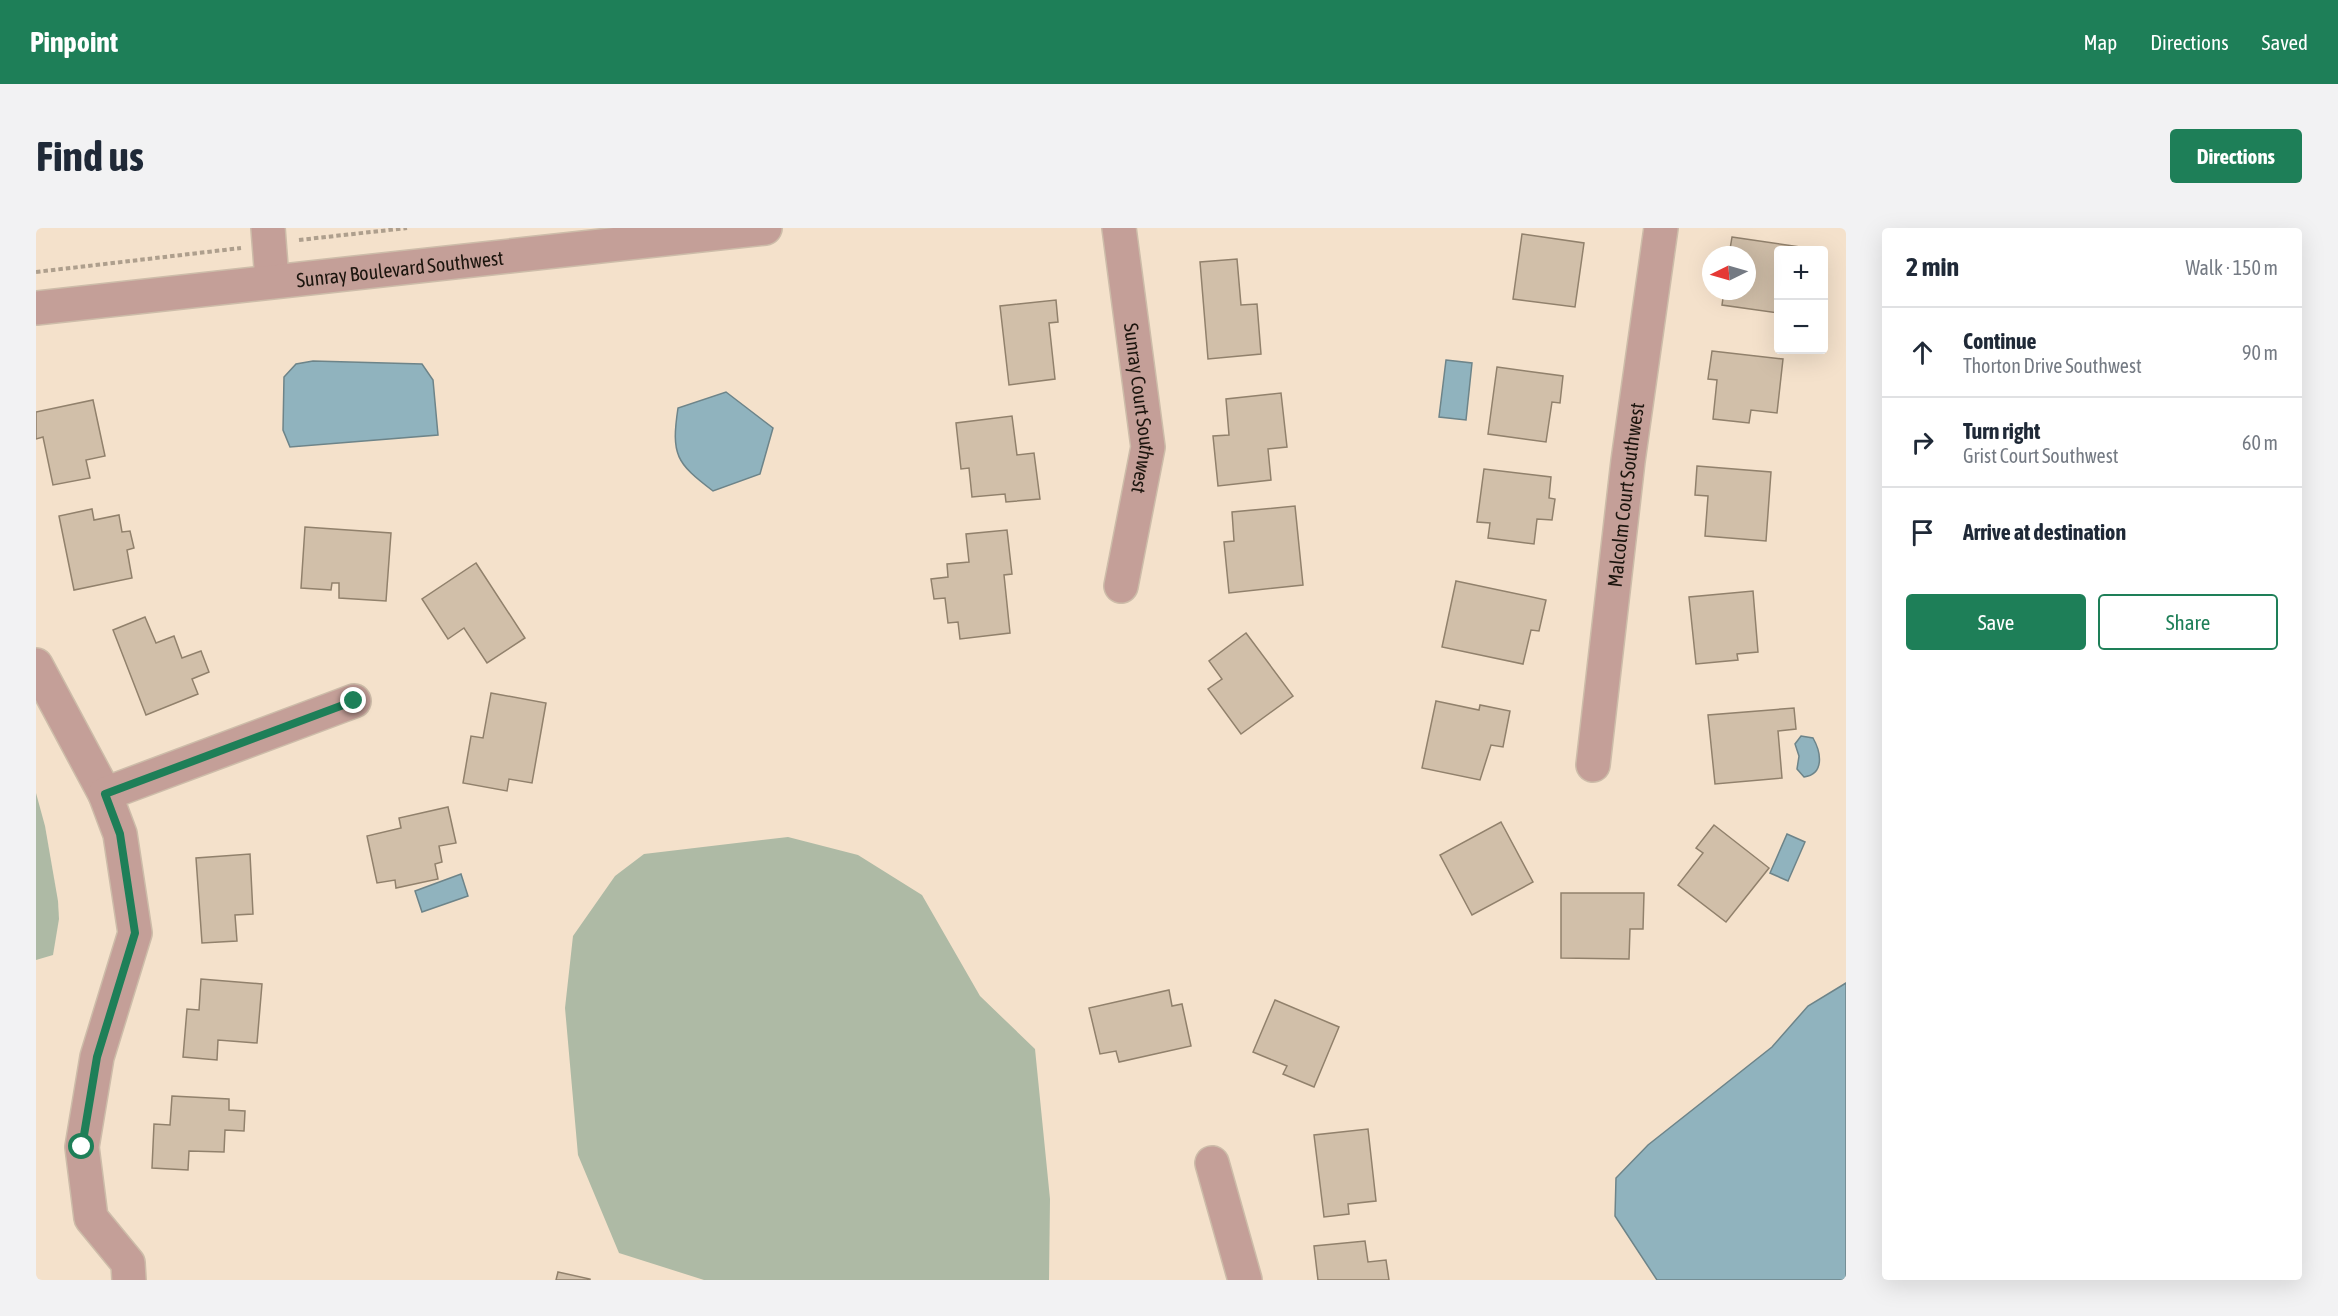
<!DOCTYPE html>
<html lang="en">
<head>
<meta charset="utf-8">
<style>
	:root { --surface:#fff; --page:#f2f2f3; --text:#1f2937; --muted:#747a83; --line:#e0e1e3; --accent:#1e7f58 }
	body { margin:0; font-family:"Asap Condensed",sans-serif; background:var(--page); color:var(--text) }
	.controls { position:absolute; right:18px; top:18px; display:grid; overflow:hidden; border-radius:6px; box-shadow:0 6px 24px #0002 }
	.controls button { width:54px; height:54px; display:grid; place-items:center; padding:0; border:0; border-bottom:2px solid var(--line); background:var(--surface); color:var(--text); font:30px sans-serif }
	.compass { position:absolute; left:1666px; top:18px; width:54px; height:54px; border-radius:50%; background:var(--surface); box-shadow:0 6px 24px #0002; rotate:265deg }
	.stop { position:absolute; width:18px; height:18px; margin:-14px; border:4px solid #1e7f58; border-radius:50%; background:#fff }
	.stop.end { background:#1e7f58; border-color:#fff; box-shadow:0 2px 6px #0008 }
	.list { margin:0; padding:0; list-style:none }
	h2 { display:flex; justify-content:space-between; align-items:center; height:78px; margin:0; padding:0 24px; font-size:26px }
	h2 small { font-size:20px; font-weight:400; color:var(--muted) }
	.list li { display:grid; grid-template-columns:39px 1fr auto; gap:18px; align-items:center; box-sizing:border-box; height:90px; padding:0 24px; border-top:2px solid var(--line) }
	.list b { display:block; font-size:22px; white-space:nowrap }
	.list p { margin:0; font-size:20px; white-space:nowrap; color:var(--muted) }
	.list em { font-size:20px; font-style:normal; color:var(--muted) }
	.actions { display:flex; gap:12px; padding:18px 24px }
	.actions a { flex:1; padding:14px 0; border:2px solid var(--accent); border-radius:6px; text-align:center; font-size:21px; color:var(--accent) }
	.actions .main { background:var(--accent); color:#fff }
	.icon { flex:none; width:33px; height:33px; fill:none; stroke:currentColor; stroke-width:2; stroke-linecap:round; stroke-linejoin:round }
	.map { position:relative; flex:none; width:1810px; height:1052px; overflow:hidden; border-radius:6px }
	header { display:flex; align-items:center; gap:36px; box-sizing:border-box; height:84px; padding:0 30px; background:var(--accent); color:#fff }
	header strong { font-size:28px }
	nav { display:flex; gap:33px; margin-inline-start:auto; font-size:21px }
	.intro { display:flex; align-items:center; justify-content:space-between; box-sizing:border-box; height:144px; padding:0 36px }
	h1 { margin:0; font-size:42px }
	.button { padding:15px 27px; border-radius:6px; background:var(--accent); color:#fff; font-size:21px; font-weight:700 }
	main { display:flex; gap:36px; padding:0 36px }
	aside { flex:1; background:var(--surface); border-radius:6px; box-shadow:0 6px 24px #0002 }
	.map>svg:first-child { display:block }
	.green { fill:#aebaa5 }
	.water { fill:#90b3be; stroke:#6d8489; stroke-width:1.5 }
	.building { fill:#d1bfa9; stroke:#91816c; stroke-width:1.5 }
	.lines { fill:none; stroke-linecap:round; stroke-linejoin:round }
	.minor-casing { stroke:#cdbca9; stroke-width:36 }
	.path { stroke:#ae9f8d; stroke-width:4; stroke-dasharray:4.5 3; stroke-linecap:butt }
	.minor { stroke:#c49f98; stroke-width:33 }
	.route { stroke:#1e7f58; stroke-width:8 }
	.labels { text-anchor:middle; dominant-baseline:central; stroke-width:6; stroke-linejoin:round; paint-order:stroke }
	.street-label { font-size:20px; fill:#1c150e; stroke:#feefdd }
</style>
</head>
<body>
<header>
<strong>Pinpoint</strong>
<nav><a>Map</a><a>Directions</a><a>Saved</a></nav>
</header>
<div class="intro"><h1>Find us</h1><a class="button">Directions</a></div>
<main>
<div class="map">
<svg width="1810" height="1052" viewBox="0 0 1810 1052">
	<rect width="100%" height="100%" fill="#f4e1cb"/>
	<g class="green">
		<polygon points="0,565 9,598 22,673 23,691 17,727 0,732"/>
		<polygon points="752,609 822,627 886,667 944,768 999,821 1014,971 1013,1052 668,1052 583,1025 542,927 529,780 537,708 579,648 608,626"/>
	</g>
	<g class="water">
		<polygon points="1410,132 1436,135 1430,192 1403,189"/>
		<polygon points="277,133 386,136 397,152 402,207 254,219 247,202 248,149 260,136"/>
		<path d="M690 164 737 200 724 246 677 263C640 235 635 227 642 180Z"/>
		<path d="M1765 508 1777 510C1785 524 1789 546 1768 549L1761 541 1763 528 1759 516Z"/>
		<polygon points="1751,606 1769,614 1752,653 1734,645"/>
		<polygon points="425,646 432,668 386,684 379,663"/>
		<polygon points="1810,755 1810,1052 1621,1052 1579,988 1580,950 1612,917 1736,819 1772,778"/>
	</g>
	<g class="building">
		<polygon points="1486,6 1548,15 1539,79 1477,71"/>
		<polygon points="1696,9 1765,19 1764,22 1742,22 1742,85 1686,77 1688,63 1711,63 1711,27 1693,27"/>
		<polygon points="1201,31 1205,77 1221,76 1225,126 1172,131 1164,34"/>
		<polygon points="1020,72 1022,94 1013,95 1019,151 973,157 964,78"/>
		<polygon points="1676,123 1747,131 1741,185 1715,182 1713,195 1677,191 1681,152 1672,151"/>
		<polygon points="1461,139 1527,148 1524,175 1516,174 1510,214 1452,206"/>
		<polygon points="1245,165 1251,219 1232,221 1235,252 1182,258 1177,208 1193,207 1190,171"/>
		<polygon points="57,172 69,228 50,232 54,250 17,257 7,209 0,211 0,184"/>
		<polygon points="976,188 981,227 998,225 1004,271 970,274 969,266 936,269 933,240 925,241 920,195"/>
		<polygon points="1661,238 1735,244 1730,313 1669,308 1672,268 1659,267"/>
		<polygon points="1448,241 1515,249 1513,270 1519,271 1516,292 1501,291 1498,316 1452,310 1454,295 1441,294"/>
		<polygon points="1259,278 1267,357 1193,365 1188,314 1198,313 1196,284"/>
		<polygon points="56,281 58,292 83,287 86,304 94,303 98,320 91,322 96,350 38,362 23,288"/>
		<polygon points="269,299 355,305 350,373 303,370 303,355 296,355 295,362 265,360"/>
		<polygon points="971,302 976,346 968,347 974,405 924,411 922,394 912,395 909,370 898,371 895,351 912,349 911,336 933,334 930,306"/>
		<polygon points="440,335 489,410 451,435 428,400 412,411 386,371"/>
		<polygon points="1420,353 1510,372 1503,403 1495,402 1487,436 1406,419"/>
		<polygon points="1717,363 1722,424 1701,426 1702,432 1660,436 1653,369"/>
		<polygon points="109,389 120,415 138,408 146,430 165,423 173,444 156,451 162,466 110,487 77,402"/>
		<polygon points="1210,405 1257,468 1205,506 1172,461 1186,451 1173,433"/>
		<polygon points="455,465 510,475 496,555 473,551 471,563 427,555 435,508 447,510"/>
		<polygon points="1400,473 1443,482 1444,477 1474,483 1467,519 1455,517 1444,552 1386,540"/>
		<polygon points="1758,480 1760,501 1742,503 1746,550 1679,556 1672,487"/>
		<polygon points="412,579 420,615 403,618 406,634 399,636 402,651 360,660 359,652 341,655 331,608 365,600 363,590"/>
		<polygon points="1465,594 1497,654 1436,687 1404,627"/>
		<polygon points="1678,597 1733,640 1690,694 1642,657 1667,625 1660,620"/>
		<polygon points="214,626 217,686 199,687 201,713 166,715 160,630"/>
		<polygon points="1525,665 1608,665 1607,701 1594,701 1593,731 1525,730"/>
		<polygon points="165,751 226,756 221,815 182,812 181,832 147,829 151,781 163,782"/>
		<polygon points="1133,762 1136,778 1146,776 1155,818 1083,834 1080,823 1064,826 1053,780"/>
		<polygon points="1239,772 1303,799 1278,859 1247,846 1251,838 1217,824"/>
		<polygon points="136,868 193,871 193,882 209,883 208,903 189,902 188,924 153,923 152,942 116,940 118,896 134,897"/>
		<polygon points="1332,901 1340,973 1312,976 1313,986 1288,989 1278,907"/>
		<polygon points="1329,1013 1332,1034 1350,1032 1353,1052 1282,1052 1278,1018"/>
		<polygon points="522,1044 554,1051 554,1052 520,1052"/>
	</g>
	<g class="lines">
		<defs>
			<g id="minor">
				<polyline points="232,0 236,52"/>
				<path id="s1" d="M1083 0 1112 219 1085 358"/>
				<path id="s2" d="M0 80 729 0"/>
				<polyline points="0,437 69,566 84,606 99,705 61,829 46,919 55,990 92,1035 93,1052"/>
				<path id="s3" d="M1557 537 1592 233 1625 0"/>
				<polyline points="69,566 318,473"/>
				<polyline points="1176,935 1209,1052"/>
			</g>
		</defs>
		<use href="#minor" class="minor-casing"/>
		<g class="path">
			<polyline points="263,12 371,0"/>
			<polyline points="0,44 205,20"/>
		</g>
		<use href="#minor" class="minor"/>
	</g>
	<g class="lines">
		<polyline class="route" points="46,919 61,829 99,705 84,606 69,566 318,473"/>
	</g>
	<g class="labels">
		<g class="street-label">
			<text stroke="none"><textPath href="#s2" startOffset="366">Sunray Boulevard Southwest</textPath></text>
			<text stroke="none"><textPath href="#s1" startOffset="182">Sunray Court Southwest</textPath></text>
			<text stroke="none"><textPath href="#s3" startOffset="272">Malcolm Court Southwest</textPath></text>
		</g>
	</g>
</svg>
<div class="controls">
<button>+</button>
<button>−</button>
</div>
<svg class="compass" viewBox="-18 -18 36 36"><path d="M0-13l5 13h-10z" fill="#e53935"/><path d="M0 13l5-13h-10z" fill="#747a83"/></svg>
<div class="stop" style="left:46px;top:919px"></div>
<div class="stop end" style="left:318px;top:473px"></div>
</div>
<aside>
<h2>2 min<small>Walk · 150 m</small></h2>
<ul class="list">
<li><svg class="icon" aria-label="ahead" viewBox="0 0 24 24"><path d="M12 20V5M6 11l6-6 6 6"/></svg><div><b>Continue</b><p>Thorton Drive Southwest</p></div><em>90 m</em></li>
<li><svg class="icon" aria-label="right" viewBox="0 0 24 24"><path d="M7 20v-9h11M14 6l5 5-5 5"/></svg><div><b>Turn right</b><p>Grist Court Southwest</p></div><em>60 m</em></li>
<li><svg class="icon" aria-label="arrive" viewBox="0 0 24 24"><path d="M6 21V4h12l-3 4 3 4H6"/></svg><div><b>Arrive at destination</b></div></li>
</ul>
<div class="actions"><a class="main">Save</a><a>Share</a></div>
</aside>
</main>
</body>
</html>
